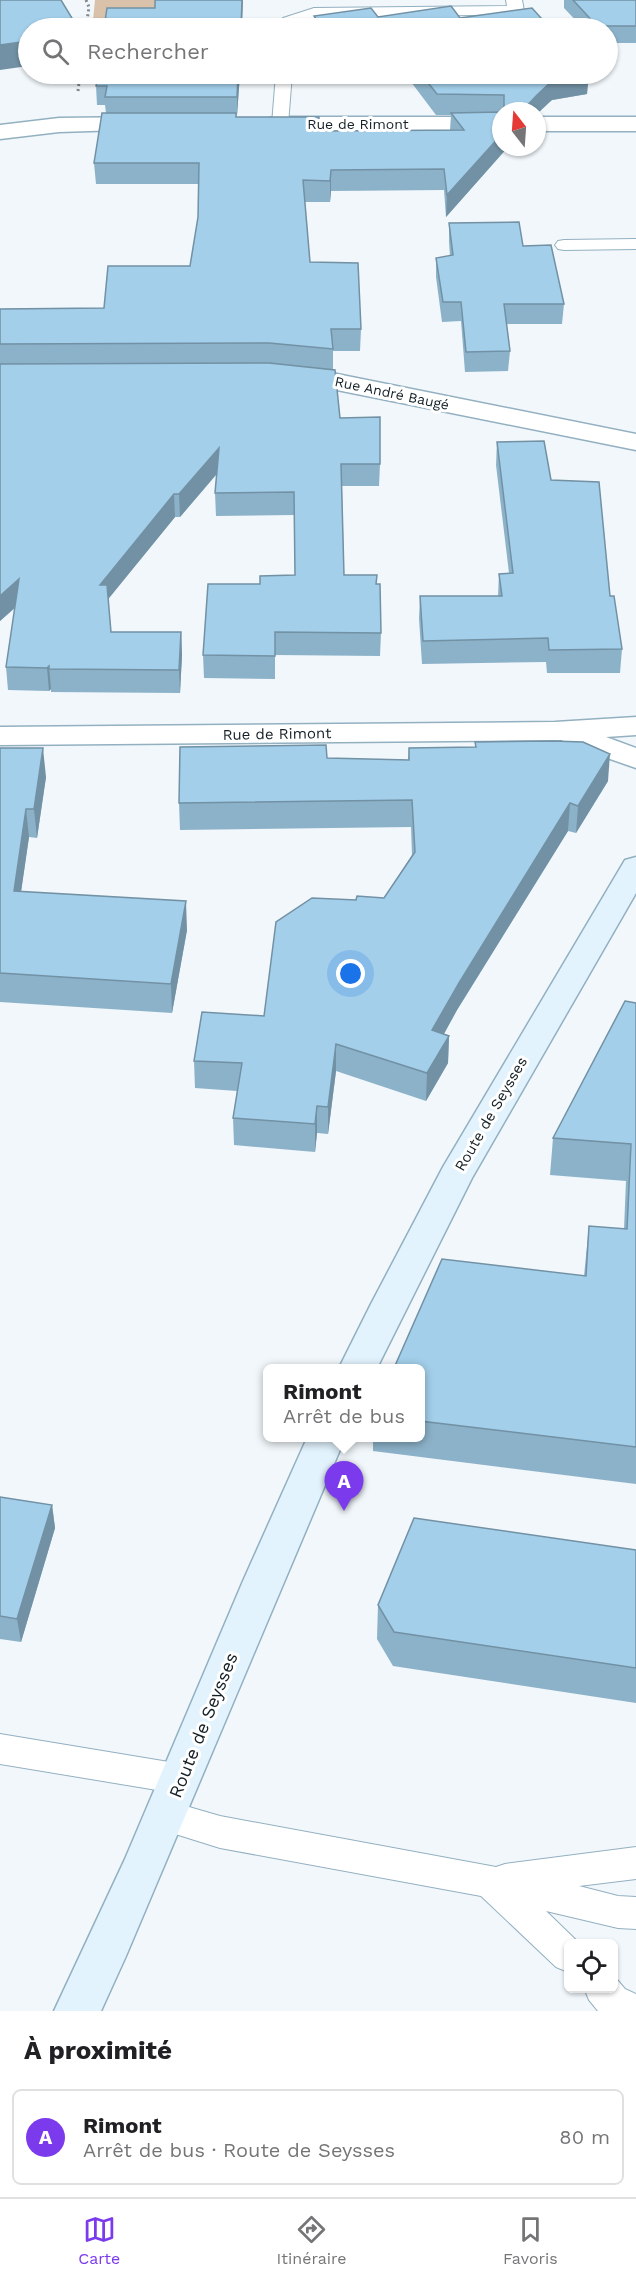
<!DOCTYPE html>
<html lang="fr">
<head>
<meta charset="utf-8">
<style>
	:root { --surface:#fff; --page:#f2f2f2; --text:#202124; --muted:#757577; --line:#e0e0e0; --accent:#7c3aed }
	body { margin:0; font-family:"Work Sans",sans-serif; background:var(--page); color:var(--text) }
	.controls { position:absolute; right:18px; bottom:18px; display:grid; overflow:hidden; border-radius:9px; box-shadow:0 2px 4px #0004 }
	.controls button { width:54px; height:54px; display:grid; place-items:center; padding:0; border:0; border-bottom:2px solid var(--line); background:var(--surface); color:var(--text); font:30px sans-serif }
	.compass { position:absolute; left:492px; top:102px; width:54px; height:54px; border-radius:50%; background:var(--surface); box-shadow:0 2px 4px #0004; rotate:343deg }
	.you { position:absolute; left:351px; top:974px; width:21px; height:21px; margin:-15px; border:4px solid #fff; border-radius:50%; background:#1a73e8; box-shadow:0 0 0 9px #1a73e833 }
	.badge { display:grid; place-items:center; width:39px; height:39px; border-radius:50%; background:var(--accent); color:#fff; font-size:20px; font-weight:700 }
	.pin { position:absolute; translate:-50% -50px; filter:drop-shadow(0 2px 3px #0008) }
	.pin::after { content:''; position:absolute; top:32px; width:21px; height:18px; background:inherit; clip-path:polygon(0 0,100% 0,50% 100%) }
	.popup { position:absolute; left:263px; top:1364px; width:162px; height:78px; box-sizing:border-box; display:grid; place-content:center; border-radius:9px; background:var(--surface); filter:drop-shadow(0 2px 4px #0005); font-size:20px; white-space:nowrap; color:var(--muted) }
	.popup b { font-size:22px; color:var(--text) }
	.popup::after { content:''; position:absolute; left:50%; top:100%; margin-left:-12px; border:12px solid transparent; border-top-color:var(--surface) }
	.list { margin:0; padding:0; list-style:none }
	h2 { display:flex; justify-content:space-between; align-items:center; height:78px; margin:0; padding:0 24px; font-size:26px }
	h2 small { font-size:20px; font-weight:400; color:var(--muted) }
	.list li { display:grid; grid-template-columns:39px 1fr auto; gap:18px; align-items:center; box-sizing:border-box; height:96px; margin:0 12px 12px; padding:0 12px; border:2px solid var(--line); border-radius:9px }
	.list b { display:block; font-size:22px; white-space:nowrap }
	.list p { margin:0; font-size:20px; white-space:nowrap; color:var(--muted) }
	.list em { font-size:20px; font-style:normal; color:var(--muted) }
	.icon { flex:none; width:33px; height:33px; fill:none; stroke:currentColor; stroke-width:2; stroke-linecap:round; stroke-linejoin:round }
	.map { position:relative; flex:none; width:636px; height:2011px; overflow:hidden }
	.search { position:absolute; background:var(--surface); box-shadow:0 2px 4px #0004; left:18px; right:18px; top:18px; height:66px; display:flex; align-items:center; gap:15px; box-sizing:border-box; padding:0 21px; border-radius:33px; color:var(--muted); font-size:22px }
	.sheet { height:186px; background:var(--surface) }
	nav { display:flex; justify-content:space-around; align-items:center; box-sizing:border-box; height:84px; border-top:2px solid var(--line); background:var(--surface); font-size:16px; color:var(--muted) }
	nav a { display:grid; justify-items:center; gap:3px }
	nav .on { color:var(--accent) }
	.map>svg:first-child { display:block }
	.green { fill:#dac1aa }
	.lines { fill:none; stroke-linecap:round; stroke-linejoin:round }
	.service-casing { stroke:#93b0c1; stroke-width:2 }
	.minor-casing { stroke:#93b0c1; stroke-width:3 }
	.secondary-casing { stroke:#93b0c1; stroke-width:3 }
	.path { stroke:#7f888d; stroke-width:3; stroke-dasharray:2 3; stroke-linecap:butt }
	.service { fill:#fff; fill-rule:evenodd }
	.minor { fill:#fff; fill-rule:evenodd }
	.secondary { fill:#e2f3fe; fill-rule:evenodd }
	.wall { fill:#8cb2c9 }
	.shaded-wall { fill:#7291a4 }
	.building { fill:#a3cfea; stroke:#7291a4; stroke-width:1.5 }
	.labels { text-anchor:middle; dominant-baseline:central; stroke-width:6; stroke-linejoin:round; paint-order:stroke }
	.far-street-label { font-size:14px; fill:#141f25; stroke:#fff }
	.street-label { font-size:15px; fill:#141f25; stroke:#fff }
	.near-street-label { font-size:18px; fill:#141f25; stroke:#fff }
</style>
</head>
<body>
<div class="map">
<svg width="636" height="2011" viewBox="0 0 636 2011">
	<rect width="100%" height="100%" fill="#f1f7fb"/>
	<polygon class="green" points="95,0 156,0 155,19 93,20"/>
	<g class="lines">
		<defs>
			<g id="service">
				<polygon points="506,0 522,0 524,11 522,14 315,18 297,24 296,28 280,28 283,18 314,8 507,6"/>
				<polygon points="276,74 292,74 288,124 280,129 272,124"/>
				<polygon points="636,239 636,249 564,250 558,249 555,245 558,241 564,240"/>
				<polygon points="0,1734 181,1764 193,1768 198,1779 193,1790 181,1794 0,1764"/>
				<polygon points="165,1800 220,1816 496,1867 505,1864 636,1847 636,1879 579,1886 618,1896 636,1897 636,1929 618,1928 546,1911 580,1944 568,1944 568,1972 556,1967 481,1896 220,1848 153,1827 148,1816 153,1805"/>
				<polygon points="614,1976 625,1989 636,1994 636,2011 598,2011 589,2000 584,1988 614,1988"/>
			</g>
			<g id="minor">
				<polygon points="145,117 153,119 156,124 153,129 59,132 0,139 0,125 59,118"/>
				<polygon points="274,117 501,117 501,131 274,131 266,129 263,124 266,119"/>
				<rect x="537" y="117" width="99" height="14"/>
				<polygon points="293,369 322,371 636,434 636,450 322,387 284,382 280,377 284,372"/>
				<polygon points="636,717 636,735 606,737 636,748 636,768 564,743 562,740 0,745 0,727 555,722"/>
			</g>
			<g id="secondary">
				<polygon points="636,857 636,893 472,1178 377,1368 339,1368 371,1304 443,1167 625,860"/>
				<polygon points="307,1438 345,1438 126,1956 101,2011 54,2011 125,1859 243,1581"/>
			</g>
		</defs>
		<use href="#service" class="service-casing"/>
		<use href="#minor" class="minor-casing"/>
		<use href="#secondary" class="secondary-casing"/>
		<g class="path">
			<polyline points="86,0 89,7 86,28"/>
			<polyline points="78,91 80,74"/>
		</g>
		<use href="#service" class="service"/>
		<use href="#minor" class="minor"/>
		<use href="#secondary" class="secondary"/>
	</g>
	<g class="wall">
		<polygon points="564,0 636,0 636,43 608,43 608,28 583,28 564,8"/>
		<polygon points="314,16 460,18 550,28 314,28"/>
		<polygon points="98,74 240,74 237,115 236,115 236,117 319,131 450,130 451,115 436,115 405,74 588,74 587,94 552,100 537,111 501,111 501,147 508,147 446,217 444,190 331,191 330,202 305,202 310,262 361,329 360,351 333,351 333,370 340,418 380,464 379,486 342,486 344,575 377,584 381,633 380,656 275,655 275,679 204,678 203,655 260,584 295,575 294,515 216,516 215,493 217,474 180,517 175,517 108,599 111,632 181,632 182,655 180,693 51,692 51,689 49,691 8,690 6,667 15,608 0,621 0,309 104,308 190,266 198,217 198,184 96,184 94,163 106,113 105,105 97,105 96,86"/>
		<polygon points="449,223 523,246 564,304 562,324 506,324 510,351 508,371 465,372 461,321 442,322 436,277 436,258 450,256 449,242"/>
		<polygon points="497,442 551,480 610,596 622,649 620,673 547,673 546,662 422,664 419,619 420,596 498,596 499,574 509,573 496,465"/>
		<polygon points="475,742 608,781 576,833 568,831 457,1010 444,1034 449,1036 448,1063 426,1101 336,1071 328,1134 317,1133 315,1152 234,1145 233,1118 237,1091 195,1088 194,1061 264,1016 356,900 384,898 412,855 411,827 180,830 179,803 327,758 408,760 409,748 475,747"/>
		<polygon points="0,748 46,777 37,838 29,837 21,891 187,930 172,1013 0,1002"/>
		<polygon points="636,1003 636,1484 373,1451 373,1437 420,1437 420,1368 584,1276 589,1226 624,1229 626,1181 550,1175 553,1138"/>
		<polygon points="0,1497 52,1505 55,1528 21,1642 0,1639"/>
		<polygon points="636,1550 636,1703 393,1666 377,1639 378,1605"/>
	</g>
	<g class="shaded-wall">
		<polygon points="242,0 243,0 242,28 241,28"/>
		<polygon points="28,41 28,66 0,70 0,45"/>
		<polygon points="238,74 240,74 237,115 237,97"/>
		<polygon points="589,74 587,94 552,100 537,114 537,111 522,111 537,95 554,79"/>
		<polygon points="501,135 501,147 508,147 446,217 447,195"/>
		<polygon points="331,170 331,191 330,202 330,181"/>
		<polygon points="219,448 219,471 180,517 179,494"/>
		<polygon points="174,494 175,517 101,608 100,585"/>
		<polygon points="19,579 21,602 0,621 0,596"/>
		<polygon points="181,632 182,655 180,693 179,670"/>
		<polygon points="49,666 51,689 49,691 47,668"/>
		<polygon points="43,748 46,777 37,838 34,809"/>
		<polygon points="610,754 608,781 576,833 578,806"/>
		<polygon points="570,803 568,831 457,1010 431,1057 432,1030 459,983"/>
		<polygon points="26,809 29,837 17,920 14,891"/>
		<polygon points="186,901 187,930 172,1013 171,984"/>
		<polygon points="449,1036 448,1063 426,1101 427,1073"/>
		<polygon points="336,1044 336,1071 328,1134 328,1107"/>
		<polygon points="317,1106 317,1133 315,1152 315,1124"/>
		<polygon points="52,1505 55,1528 21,1642 17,1619"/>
	</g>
	<g class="building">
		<polygon points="0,0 61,0 78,28 28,28 28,41 0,45"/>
		<polygon points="155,0 242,0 241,28 104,28 107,8 155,8"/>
		<polygon points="573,0 636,0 636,26 597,26"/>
		<polygon points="451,6 460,18 532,8 550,28 323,28 314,16 371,8 378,17"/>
		<polygon points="98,74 238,74 237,97 105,97 107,86 96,86"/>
		<polygon points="421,74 589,74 554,79 537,95 522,111 504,111 504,95 437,94"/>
		<polygon points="501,112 501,135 447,195 444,169 331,170 330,181 303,180 310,262 358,263 361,329 331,329 333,349 269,343 0,344 0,309 104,308 108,266 190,266 198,217 199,163 94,163 102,113 236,113 236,117 319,117 318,131 464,130 451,113"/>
		<polygon points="519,222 523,246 551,245 564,304 504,304 510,351 466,352 461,302 443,302 436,258 453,255 449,223"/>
		<polygon points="269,363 335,370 340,418 380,417 380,464 341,464 344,575 377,575 376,584 380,584 381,633 275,632 275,656 203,655 208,584 260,584 260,576 295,575 294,492 215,493 219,448 179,494 174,494 100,585 107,585 111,632 181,632 179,670 49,669 49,666 47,668 6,667 19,579 0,596 0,364"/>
		<polygon points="544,441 551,480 599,482 610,596 614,596 622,649 549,650 548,638 423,641 420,596 502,596 499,574 513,573 497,442"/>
		<polygon points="553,741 583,742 610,754 578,806 570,803 459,983 432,1030 449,1036 427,1073 336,1044 328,1107 317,1106 315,1124 233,1118 242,1063 194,1061 202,1012 264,1016 276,922 312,898 356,900 357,896 384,898 415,852 412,800 179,803 180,747 326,745 327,758 409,760 409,748 476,747 475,742"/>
		<polygon points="0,748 43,748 34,809 26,809 14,891 186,901 171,984 0,973"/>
		<polygon points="625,1001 636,1003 636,1447 420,1421 420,1368 394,1368 442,1259 586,1276 589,1226 627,1229 631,1144 553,1138"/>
		<polygon points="0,1497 52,1505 17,1619 0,1616"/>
		<polygon points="414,1518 636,1550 636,1668 394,1632 378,1605"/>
	</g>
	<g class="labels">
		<g class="far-street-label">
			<text x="358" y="124">Rue de Rimont</text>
			<text transform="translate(392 393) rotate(12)">Rue André Baugé</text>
		</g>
		<g class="street-label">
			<text transform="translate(277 734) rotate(-1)">Rue de Rimont</text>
			<text transform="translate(491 1114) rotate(-60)">Route de Seysses</text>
		</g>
		<g class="near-street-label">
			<text transform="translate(203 1725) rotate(-68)">Route de Seysses</text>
		</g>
	</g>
</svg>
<div class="controls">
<button><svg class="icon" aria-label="locate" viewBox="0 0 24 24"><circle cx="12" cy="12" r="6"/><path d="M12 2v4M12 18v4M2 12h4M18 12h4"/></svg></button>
</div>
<svg class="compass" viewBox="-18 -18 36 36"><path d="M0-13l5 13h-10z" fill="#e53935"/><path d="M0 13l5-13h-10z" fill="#757577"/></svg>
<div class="you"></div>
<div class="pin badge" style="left:344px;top:1511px">A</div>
<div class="popup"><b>Rimont</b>Arrêt de bus</div>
<div class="search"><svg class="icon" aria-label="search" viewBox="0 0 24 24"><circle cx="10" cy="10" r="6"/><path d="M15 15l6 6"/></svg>Rechercher</div>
</div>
<section class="sheet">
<h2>À proximité<small></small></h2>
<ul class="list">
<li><span class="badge">A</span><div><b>Rimont</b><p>Arrêt de bus · Route de Seysses</p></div><em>80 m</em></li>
</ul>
</section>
<nav>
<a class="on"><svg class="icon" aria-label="map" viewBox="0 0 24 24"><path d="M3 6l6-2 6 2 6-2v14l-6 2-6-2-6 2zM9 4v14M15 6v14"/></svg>Carte</a>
<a><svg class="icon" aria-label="directions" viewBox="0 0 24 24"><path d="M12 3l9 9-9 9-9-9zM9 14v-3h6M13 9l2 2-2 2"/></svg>Itinéraire</a>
<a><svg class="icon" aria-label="saved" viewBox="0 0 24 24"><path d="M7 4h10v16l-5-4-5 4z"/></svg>Favoris</a>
</nav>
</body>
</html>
